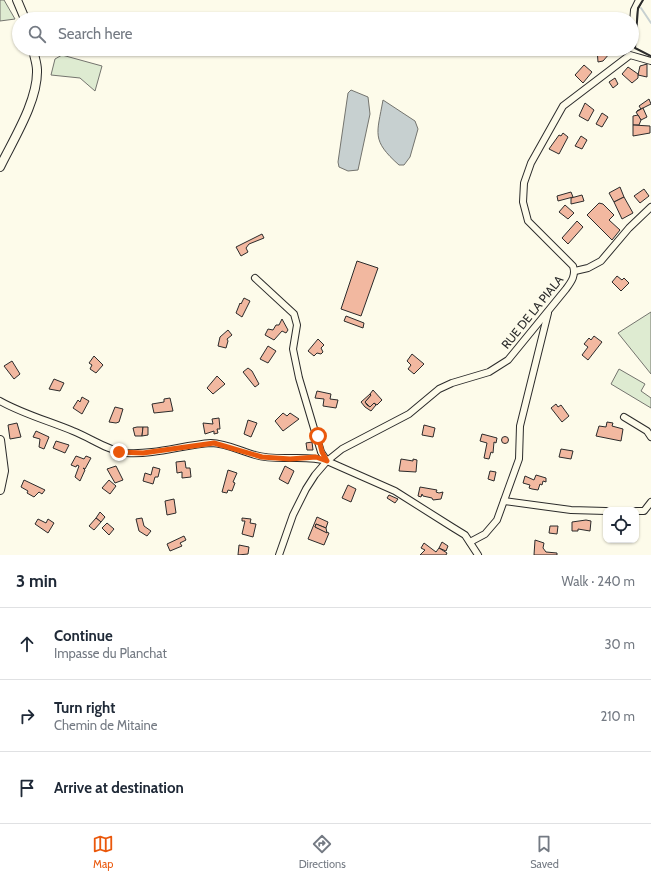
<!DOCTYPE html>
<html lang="en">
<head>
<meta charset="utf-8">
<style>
	:root { --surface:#fff; --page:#f2f2f3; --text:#1f2937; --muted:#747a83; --line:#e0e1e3; --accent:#ea580c }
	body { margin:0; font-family:Cabin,sans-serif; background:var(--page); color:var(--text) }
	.controls { position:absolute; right:12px; bottom:12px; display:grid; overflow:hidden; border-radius:8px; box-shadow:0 1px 3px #0004 }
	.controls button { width:36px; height:36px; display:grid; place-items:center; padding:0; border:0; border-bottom:1px solid var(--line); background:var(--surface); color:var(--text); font:20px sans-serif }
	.stop { position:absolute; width:12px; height:12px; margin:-9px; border:3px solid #ea580c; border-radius:50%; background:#fff }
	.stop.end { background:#ea580c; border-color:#fff; box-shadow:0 1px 4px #0008 }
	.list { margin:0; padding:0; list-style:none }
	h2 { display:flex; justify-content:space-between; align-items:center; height:52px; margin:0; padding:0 16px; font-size:17px }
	h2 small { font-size:13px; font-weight:400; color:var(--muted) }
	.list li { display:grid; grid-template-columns:26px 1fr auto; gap:12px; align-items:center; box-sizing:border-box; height:72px; padding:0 16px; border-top:1px solid var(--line) }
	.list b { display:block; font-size:15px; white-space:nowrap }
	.list p { margin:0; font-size:13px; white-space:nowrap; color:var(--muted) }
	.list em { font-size:13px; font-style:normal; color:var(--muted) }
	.icon { flex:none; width:22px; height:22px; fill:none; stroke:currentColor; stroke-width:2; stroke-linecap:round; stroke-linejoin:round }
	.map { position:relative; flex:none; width:651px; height:555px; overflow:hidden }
	.search { position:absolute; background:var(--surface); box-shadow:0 1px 3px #0004; left:12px; right:12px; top:12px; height:44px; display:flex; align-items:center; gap:10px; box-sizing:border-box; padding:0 14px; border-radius:22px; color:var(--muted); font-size:15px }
	.sheet { height:268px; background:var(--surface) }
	nav { display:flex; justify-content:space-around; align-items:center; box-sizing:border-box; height:56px; border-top:1px solid var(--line); background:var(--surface); font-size:11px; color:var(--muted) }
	nav a { display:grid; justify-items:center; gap:2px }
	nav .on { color:var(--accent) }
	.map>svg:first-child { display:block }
	.green { fill:#deebd1; stroke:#74746e }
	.water { fill:#c7d0d0; stroke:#74746e }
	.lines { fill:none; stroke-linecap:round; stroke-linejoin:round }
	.stream { stroke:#c7d0d0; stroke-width:2 }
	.building { fill:#f2b8a0; stroke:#2b2b2b }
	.street-casing { stroke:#2b2b2b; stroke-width:8 }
	.secondary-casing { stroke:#2b2b2b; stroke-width:10 }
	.street { stroke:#fdfbea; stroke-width:6 }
	.secondary { stroke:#fdfbea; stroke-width:8 }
	.wall { stroke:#2b2b2b; stroke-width:2 }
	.route { stroke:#ea580c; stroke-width:5 }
	.labels { text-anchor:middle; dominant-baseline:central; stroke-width:3; stroke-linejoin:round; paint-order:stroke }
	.street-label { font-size:12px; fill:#2b2b2b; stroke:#fdfbea }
</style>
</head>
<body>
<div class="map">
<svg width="651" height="555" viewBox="0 0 651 555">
	<rect width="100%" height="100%" fill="#fdfbea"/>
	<g class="green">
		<polygon points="0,0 4,0 15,19 0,21"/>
		<polygon points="62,55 102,66 95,91 80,78 51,75 55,59"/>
		<polygon points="651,312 651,374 618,333"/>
		<polygon points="619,369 645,384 641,391 651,398 651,408 611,384"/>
	</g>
	<g class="water">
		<polygon points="351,90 368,97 370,114 358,170 348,171 339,167 338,162 348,93"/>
		<path d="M383 100 415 121 418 129 410 157 404 165H399C371 140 377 134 383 100Z"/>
	</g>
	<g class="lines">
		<polyline class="stream" points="641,8 651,23"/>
	</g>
	<g class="building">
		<polygon points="571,49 585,49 578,56"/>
		<polygon points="597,49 605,49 610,53 603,61 598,62"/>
		<polygon points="647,64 647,77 638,75 640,66"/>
		<polygon points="584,65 592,72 583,83 575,75"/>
		<polygon points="628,67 638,74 638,78 632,83 622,74"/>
		<polygon points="615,78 618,84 613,88 609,82"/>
		<polygon points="649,99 651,104 637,111 641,109 639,106"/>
		<polygon points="585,103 594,110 588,121 579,116"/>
		<polygon points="643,108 647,117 641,120 636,112"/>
		<polygon points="602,113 608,117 602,127 596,124"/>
		<polygon points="638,115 641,120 639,125 633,125 633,116"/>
		<polygon points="633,125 650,126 650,133 633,136"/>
		<polygon points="563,133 568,137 559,154 549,149 559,135 561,136"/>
		<polygon points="581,136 587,140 582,149 575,146"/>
		<polygon points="620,187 624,197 614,202 609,193"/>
		<polygon points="644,189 649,196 640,203 634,196"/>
		<polygon points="571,192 573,197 558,201 557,196"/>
		<polygon points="582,195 584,201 571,204 571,198"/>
		<polygon points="624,197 633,213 622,219 614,202"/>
		<polygon points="599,203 603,204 614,215 609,220 620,230 612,240 587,215"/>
		<polygon points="565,205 574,213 568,219 559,212"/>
		<polygon points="577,221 583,227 568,244 562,238"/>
		<polygon points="262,234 264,238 249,244 246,248 248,252 241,256 236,247"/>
		<polygon points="357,261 378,268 361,316 341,309"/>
		<polygon points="617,276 622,280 624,278 629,283 621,291 612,282"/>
		<polygon points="244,298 250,301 242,317 236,313 240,303 241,304"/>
		<polygon points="346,316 364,323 363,328 344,321"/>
		<polygon points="282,319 288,330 286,333 282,331 274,340 265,335 268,329 273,330 276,325 279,325"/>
		<polygon points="228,330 232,335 227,339 228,341 226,348 218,346 220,337"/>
		<polygon points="594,336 602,342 588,360 582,355 588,347 584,344 589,338 591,340"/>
		<polygon points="318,339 324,345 321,348 323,352 321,354 317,353 314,356 308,351"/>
		<polygon points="268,346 276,351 268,363 260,359"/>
		<polygon points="412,354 424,364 414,374 408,369 411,365 407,361"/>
		<polygon points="94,356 103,365 96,373 90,369 92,365 89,363"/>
		<polygon points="12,361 20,374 14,379 4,366"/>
		<polygon points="248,368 252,371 259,384 255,387 243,372"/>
		<polygon points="217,376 225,384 213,394 207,388"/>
		<polygon points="54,379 64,383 60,391 49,389"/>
		<polygon points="373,390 382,400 377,405 374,403 370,407 365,402 371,395 370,394"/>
		<polygon points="317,391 331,394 330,399 338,400 336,408 323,406 324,399 315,398"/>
		<polygon points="370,394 371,395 365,402 367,405 370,407 374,403 376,405 371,411 365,407 361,402"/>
		<polygon points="82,397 89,401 82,414 73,408 78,400 80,402"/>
		<polygon points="170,398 173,411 154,413 152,404 164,402 164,399"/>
		<polygon points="556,404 558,407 561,405 569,416 562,422 551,408"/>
		<polygon points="115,407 123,409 119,422 116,423 109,422"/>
		<polygon points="283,413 287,416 290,413 299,419 283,431 275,421"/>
		<polygon points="219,418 220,429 217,429 218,433 214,434 214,431 205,434 203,423 213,424 212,419"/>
		<polygon points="248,420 257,423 251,437 244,434"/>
		<polygon points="607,422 613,423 612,426 623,429 621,441 596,436 599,426 606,427"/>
		<polygon points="17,423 21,437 10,439 8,425"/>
		<polygon points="424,425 435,428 433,437 422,435"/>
		<polygon points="137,427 143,427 142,436 135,436 133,428"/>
		<polygon points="143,427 148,427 148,435 142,436"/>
		<polygon points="36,431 49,437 44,449 39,447 40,439 33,437"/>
		<polygon points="482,434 497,438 496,443 494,442 493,453 491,452 489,459 484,458 487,443 480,441"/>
		<circle cx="505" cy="440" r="3.5"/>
		<polygon points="56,441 69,445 65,453 53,448"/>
		<polygon points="312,442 313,450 307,450 306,443"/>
		<polygon points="561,449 573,451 571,459 559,457"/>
		<polygon points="76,456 84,459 86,456 91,458 85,469 83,468 85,470 80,481 75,477 79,466 77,465 76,467 71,465"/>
		<polygon points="401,459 413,461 413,459 417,460 416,472 399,471"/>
		<polygon points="185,461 186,468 190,468 191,477 182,478 182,472 177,473 176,462"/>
		<polygon points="116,466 123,480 115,483 107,469"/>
		<polygon points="285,466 294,471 288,484 279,479"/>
		<polygon points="153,467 160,469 158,477 155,477 153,484 143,481 145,473 151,475"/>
		<polygon points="228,470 237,473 233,482 235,483 232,491 228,490 227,493 222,492"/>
		<polygon points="490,471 496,472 494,481 488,479"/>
		<polygon points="536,475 546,478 546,482 543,481 542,485 540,484 538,490 532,489 529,488 530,485 523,483 525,476 534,480"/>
		<polygon points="24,480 45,490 42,494 39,492 34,497 27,493 28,491 21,487"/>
		<polygon points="109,480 116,486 110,494 102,488"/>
		<polygon points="348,485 356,489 351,502 342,498"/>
		<polygon points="420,487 437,490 436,492 439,493 443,492 441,499 433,500 432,498 423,496 422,494 421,497 418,496"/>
		<polygon points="389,495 398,499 395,503 387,498"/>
		<polygon points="174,499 176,513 167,515 165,501"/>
		<polygon points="100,512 105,517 101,522 96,518"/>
		<polygon points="317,517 328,522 326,528 316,524 315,527 329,533 324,545 308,539"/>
		<polygon points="96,518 101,522 94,530 89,526"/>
		<polygon points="142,518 144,526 151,531 147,536 139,531 136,519"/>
		<polygon points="242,518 251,519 250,523 256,524 253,537 242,534 245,521 242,521"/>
		<polygon points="38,519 46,523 48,519 54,523 48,533 35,524"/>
		<polygon points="586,520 591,521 590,531 578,529 578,531 572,531 572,522"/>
		<polygon points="107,523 114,529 109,535 102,528"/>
		<polygon points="316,524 326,528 327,533 315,527"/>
		<polygon points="550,526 558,526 557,534 549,533"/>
		<polygon points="184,536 186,540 180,543 182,546 170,551 167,544"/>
		<polygon points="535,540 544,543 543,548 546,552 557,553 557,555 534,555"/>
		<polygon points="442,542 448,546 446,551 439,548"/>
		<polygon points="424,543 436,552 439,548 447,553 446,555 420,555 425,550 421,548"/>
		<polygon points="239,545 249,547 248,554 238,555"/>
	</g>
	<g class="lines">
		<defs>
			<g id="street">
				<polyline points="632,36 634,10 639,0"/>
				<polyline points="575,271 588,268 601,261 629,228 651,207"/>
				<polyline points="255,278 294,314 297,325 293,349 299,378 321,452 327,461"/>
				<path d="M0 401C23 414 49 421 73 431 91 438 106 450 126 453 155 455 183 445 211 443 225 443 241 451 255 455 279 462 304 454 327 461L395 491 452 527 465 535 478 555"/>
				<polyline points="624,417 647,431 651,437"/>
				<polyline points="504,501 571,510 606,511"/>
				<polyline points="636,511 644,511 651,502"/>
				<polyline points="470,542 485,534 497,520 519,459 520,426 548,313"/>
				<path d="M279 555 293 515 306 489 315 475 327 461 342 449 409 414 439 389 452 383 489 372 508 360 566 289C572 281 576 275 573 266L528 221 523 202 524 183 531 163 563 106 630 55 651 61"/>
			</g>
			<g id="secondary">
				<polyline points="17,0 25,19"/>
				<path d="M0 167C13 140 38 101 37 70 37 63 34 56 33 49"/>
				<polyline points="0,440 4,471 0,490"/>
			</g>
		</defs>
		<use href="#street" class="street-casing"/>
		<use href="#secondary" class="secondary-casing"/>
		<use href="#street" class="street"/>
		<use href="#secondary" class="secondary"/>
		<polyline class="wall" points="643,0 638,8 635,48 651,56"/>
	</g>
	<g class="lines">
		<polyline class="route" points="119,452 143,453 214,443 262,457 290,459 316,457 327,461 322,452 318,436"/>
	</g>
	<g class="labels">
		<g class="street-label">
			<text transform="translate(532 312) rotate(-51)">RUE DE LA PIALA</text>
		</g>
	</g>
</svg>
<div class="controls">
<button><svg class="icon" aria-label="locate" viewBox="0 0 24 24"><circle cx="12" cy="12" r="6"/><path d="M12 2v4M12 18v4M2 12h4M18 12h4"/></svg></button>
</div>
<div class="stop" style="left:318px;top:436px"></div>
<div class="stop end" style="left:119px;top:452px"></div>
<div class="search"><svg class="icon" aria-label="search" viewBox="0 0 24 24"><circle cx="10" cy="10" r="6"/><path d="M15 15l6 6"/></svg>Search here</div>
</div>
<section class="sheet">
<h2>3 min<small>Walk · 240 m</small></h2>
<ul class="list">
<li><svg class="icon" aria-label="ahead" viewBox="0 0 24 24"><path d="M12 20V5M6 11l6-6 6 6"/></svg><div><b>Continue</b><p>Impasse du Planchat</p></div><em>30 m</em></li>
<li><svg class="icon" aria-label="right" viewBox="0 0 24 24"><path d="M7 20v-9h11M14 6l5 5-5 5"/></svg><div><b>Turn right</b><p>Chemin de Mitaine</p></div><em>210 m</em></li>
<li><svg class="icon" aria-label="arrive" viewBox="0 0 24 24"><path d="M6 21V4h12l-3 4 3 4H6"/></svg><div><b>Arrive at destination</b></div></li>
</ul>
</section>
<nav>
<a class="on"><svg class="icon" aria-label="map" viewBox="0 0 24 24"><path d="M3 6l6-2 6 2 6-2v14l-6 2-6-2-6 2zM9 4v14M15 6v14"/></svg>Map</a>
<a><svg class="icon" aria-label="directions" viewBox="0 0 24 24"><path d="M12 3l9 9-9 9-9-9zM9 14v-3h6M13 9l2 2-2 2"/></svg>Directions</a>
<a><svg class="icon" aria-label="saved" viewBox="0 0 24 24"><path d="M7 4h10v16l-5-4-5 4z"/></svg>Saved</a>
</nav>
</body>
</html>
